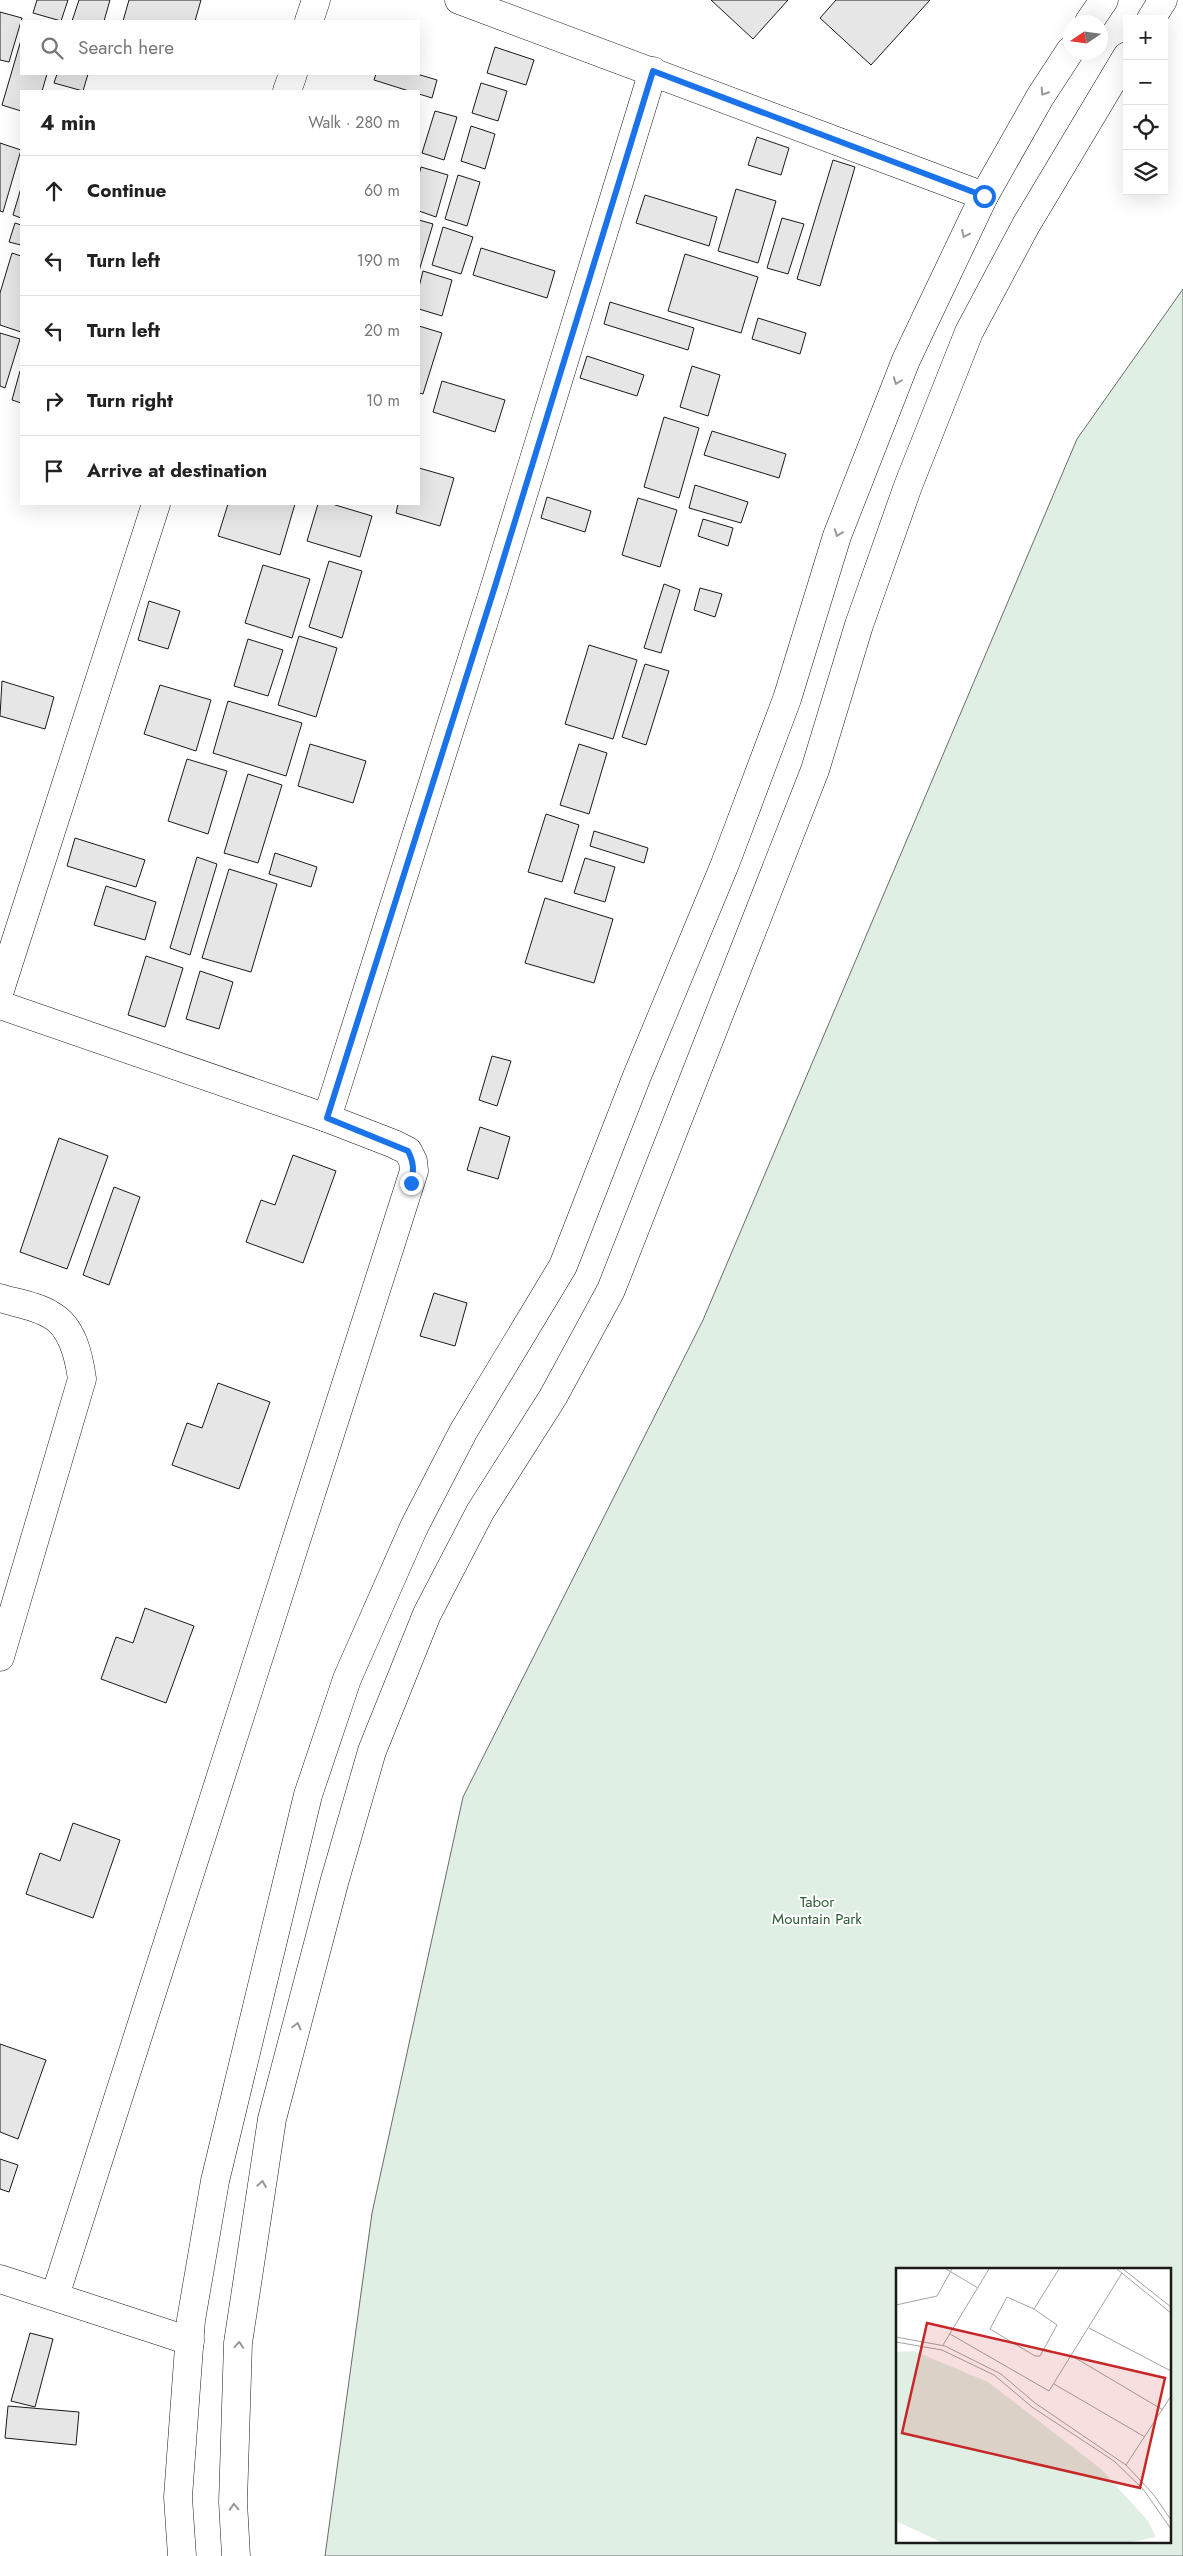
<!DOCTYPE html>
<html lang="en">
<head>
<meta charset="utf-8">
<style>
	:root { --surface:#fff; --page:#f2f2f2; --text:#222; --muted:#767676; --line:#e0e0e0 }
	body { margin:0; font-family:Jost,sans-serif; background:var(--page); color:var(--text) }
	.controls { position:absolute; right:15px; top:15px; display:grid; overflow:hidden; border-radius:0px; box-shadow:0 5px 20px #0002 }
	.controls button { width:45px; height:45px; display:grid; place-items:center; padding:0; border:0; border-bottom:1px solid var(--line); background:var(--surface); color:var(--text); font:25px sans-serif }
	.compass { position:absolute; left:1063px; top:15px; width:45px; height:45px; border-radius:50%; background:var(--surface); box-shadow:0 5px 20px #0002; rotate:257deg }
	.stop { position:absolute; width:15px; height:15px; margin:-11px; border:4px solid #1a73e8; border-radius:50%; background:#fff }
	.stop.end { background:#1a73e8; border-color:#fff; box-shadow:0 1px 5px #0008 }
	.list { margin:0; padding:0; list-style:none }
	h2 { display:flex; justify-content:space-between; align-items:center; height:65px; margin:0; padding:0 20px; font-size:21px }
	h2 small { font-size:16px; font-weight:400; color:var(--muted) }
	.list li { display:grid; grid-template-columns:32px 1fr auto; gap:15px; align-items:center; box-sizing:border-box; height:70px; padding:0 20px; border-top:1px solid var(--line) }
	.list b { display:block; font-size:19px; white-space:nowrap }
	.list em { font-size:16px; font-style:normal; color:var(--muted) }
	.icon { flex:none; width:28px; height:28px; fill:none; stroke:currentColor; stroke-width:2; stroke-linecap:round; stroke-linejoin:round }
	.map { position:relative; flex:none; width:1183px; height:2556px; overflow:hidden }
	.search { position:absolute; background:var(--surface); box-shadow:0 5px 20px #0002; left:20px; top:20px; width:400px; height:55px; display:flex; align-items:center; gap:12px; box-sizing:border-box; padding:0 18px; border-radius:0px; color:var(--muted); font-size:19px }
	.panel { position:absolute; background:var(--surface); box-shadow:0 5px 20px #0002; left:20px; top:90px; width:400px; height:415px; border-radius:0px }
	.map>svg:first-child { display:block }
	.green { fill:#e0efe3; stroke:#6a6a6a; fill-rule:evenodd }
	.building { fill:#e6e6e6; stroke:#1a1a1a }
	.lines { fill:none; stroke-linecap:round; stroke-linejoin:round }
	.minor-casing { stroke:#1a1a1a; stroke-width:29 }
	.minor { stroke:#fff; stroke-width:28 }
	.oneway { stroke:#989898 }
	.route { stroke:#1a73e8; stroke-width:6 }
	.labels { text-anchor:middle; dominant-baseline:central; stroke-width:4; stroke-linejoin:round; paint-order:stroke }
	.park-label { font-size:15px; fill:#2b5a34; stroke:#fff }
	.inset-road { fill:none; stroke:#a3a3a3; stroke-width:1 }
	.view { fill:#c62828; fill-opacity:0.15; stroke:#c62828; stroke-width:2.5 }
	.inset-edge { fill:none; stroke:#1a1a1a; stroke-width:2.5 }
</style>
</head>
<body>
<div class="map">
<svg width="1183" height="2556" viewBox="0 0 1183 2556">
	<rect width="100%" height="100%" fill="#fff"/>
	<path class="green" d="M1183 289V2556H325L372 2213 463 1797 703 1320 1077 439ZM897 2270H1169V2542H897Z"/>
	<g class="building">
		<polygon points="37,0 68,0 61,21 33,13"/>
		<polygon points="79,0 110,0 104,21 72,21"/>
		<polygon points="129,0 201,0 195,21 123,21"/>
		<polygon points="711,0 788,0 753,39"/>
		<polygon points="836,0 930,0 871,65 820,18"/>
		<polygon points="0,12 22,18 9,62 0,60"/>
		<polygon points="21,40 21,74 47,74 42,91 21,91 21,111 2,105"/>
		<polygon points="495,47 534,60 526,85 487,73"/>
		<polygon points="57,74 88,74 83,91 54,83"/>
		<polygon points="376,74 417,74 437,80 432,98 419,94 419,91 409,91 374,80"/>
		<polygon points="481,83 507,91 498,121 472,113"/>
		<polygon points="435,111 457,117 444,160 422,153"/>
		<polygon points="471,126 495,134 485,169 461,161"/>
		<polygon points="757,137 789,148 781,175 748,165"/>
		<polygon points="0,143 21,150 3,212 0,211"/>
		<polygon points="833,160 855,167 820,286 797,279"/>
		<polygon points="421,167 448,175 436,217 419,211 419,175"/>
		<polygon points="458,175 480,182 467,226 445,219"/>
		<polygon points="21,188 21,218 13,215"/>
		<polygon points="736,189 776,201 758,263 718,251"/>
		<polygon points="645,195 717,217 709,246 636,223"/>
		<polygon points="782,218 804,224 788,274 767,268"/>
		<polygon points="419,220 433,224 419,271"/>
		<polygon points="15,223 21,225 21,245 9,242"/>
		<polygon points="443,227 473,237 461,274 432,265"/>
		<polygon points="481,248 555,271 547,298 473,275"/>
		<polygon points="12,253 21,256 21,332 0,325 0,293"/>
		<polygon points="685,254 758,277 741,333 668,311"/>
		<polygon points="423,271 452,280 442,316 419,309 419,287"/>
		<polygon points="610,302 694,328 688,350 604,324"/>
		<polygon points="758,318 806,333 800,354 752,339"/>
		<polygon points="419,326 442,333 423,394 419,393"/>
		<polygon points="0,333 20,339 5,388 0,386"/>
		<polygon points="587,356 644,375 637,396 580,378"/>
		<polygon points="692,366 720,375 708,416 680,407"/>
		<polygon points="20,371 21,371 21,403 12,400"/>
		<polygon points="442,381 505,400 495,432 433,412"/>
		<polygon points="664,417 699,428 679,498 644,487"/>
		<polygon points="712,431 786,454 779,478 704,455"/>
		<polygon points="419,468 454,478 440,526 396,513 398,504 419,504"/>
		<polygon points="695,485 748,502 741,523 689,508"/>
		<polygon points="547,497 591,511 585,532 541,518"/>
		<polygon points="638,498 677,510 660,567 622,555"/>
		<polygon points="228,504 295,504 280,555 218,536"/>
		<polygon points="318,504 332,504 372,516 360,557 307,541"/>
		<polygon points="703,519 733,528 728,546 698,536"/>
		<polygon points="329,561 362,571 342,638 309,627"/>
		<polygon points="263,565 310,579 292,638 245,623"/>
		<polygon points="664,584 680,590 661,653 644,648"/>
		<polygon points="700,588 722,594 715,617 694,610"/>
		<polygon points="149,601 180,611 168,649 138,640"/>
		<polygon points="299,636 337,648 316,717 278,705"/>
		<polygon points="248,639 283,650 268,696 234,686"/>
		<polygon points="589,645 637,660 613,739 565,724"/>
		<polygon points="645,664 669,671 646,745 622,737"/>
		<polygon points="2,681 54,697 45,729 0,716"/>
		<polygon points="160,685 211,700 196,751 144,734"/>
		<polygon points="228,701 302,723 286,776 213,753"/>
		<polygon points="310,744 366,761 353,803 298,786"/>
		<polygon points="579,744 607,753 589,814 560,805"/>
		<polygon points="187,759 227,771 208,834 168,821"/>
		<polygon points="248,774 282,785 258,863 224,853"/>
		<polygon points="546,814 579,825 562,882 528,872"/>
		<polygon points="594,831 648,848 644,863 590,846"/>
		<polygon points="75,838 145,860 136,887 67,866"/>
		<polygon points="275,853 317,867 311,887 269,874"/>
		<polygon points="197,857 217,864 190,955 170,948"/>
		<polygon points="585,858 615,867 605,902 574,893"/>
		<polygon points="229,869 277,884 251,972 202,958"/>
		<polygon points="106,886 156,902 145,940 94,925"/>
		<polygon points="545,898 613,919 594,983 525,963"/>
		<polygon points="146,956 183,968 165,1027 128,1015"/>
		<polygon points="200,971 233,982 219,1029 186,1019"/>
		<polygon points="492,1056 511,1061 497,1106 479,1100"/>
		<polygon points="480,1127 510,1137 498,1179 467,1170"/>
		<polygon points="59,1138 108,1156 67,1269 20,1252"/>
		<polygon points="293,1155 336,1171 303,1263 246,1242 261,1200 275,1205"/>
		<polygon points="114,1187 140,1197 109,1285 83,1275"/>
		<polygon points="434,1293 467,1303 455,1346 420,1336"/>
		<polygon points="218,1383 270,1402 239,1489 172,1465 187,1423 202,1428"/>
		<polygon points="145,1608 194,1626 166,1703 101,1679 116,1637 133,1643"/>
		<polygon points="73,1823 120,1840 93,1918 26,1894 40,1853 60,1861"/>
		<polygon points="0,2044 46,2060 18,2139 0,2132"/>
		<polygon points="0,2159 18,2165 9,2192 0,2189"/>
		<polygon points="30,2333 53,2339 35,2407 11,2401"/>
		<polygon points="8,2406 79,2412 76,2445 5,2438"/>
	</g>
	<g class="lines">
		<defs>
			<g id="minor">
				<polyline points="459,0 984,196"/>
				<polyline points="1151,19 1163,0"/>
				<polyline points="309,21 316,0"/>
				<polyline points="1089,22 1104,0"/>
				<polyline points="287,91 293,74"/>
				<polyline points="0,990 156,504"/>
				<polyline points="0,1005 327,1118 394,1144 408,1151 413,1161 414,1171 55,2296"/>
				<polyline points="327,1118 496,583 653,71"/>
				<path d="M0 1298C16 1303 37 1306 51 1315 73 1327 79 1357 82 1379L0 1657"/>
				<polyline points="0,2279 190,2341"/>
				<polyline points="182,2556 178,2497 191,2320 215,2181 308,1795 347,1679 414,1527 463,1432 563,1266 637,1076 725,864 787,699 837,536 906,360 984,196 1040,97 1070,51"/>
				<polyline points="236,2556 233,2502 238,2343 272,2119 334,1883 372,1751 427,1614 480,1512 553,1397 611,1290 815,770 859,625 908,486 969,332 1026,225 1127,56"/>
			</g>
		</defs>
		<use href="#minor" class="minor-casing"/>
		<use href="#minor" class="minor"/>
	</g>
	<defs><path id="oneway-chevron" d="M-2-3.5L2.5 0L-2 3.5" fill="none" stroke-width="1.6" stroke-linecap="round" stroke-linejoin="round" transform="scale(1.25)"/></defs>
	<g class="oneway">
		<use href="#oneway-chevron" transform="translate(1044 92) rotate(123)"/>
		<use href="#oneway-chevron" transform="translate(965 234) rotate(115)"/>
		<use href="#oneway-chevron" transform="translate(897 381) rotate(111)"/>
		<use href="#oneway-chevron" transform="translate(838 533) rotate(110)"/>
		<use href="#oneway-chevron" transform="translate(297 2026) rotate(-75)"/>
		<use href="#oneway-chevron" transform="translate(262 2184) rotate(-81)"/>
		<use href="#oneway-chevron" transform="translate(239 2345) rotate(-86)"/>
		<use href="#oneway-chevron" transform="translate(234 2507) rotate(-92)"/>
	</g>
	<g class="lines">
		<path class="route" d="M411 1183C414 1170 414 1163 408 1151L327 1118 496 583 653 71 984 196"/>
	</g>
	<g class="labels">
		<g class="park-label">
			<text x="817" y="1902">Tabor<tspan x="817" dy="17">Mountain Park</tspan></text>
		</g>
	</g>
	<g transform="translate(896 2268)">
		<rect width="275" height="275" fill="#fff"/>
		<path d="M18 83 92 114 205 201 252 253 260 269 236 274H45L0 253V84Z" fill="#e0efe3"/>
		<path class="inset-road" d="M50 1 82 20M221 1 275 45M227 1 275 39M111 29 138 41 161 57 144 88H139L94 61ZM0 37 41 28 56 1M138 41 163 1M193 60 275 103M54 66 153 123 226 5M0 69 49 78 105 106 139 135 230 197 258 227 275 252M0 74 46 82 98 107 136 139 218 193 247 221 275 261M47 77 93 1M176 88 267 142M158 116 249 169M230 197 275 128"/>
		<path class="view" d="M31 55 269 110 244 220 6 165Z"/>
		<rect width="275" height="275" class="inset-edge"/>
	</g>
</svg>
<div class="controls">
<button>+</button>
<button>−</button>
<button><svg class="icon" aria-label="locate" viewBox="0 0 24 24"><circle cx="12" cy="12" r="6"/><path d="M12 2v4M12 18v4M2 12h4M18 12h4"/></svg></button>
<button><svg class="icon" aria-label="layers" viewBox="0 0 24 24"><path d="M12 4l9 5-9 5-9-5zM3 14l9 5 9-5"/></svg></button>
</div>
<svg class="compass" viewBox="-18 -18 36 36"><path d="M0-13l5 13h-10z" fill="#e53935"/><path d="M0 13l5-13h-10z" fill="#767676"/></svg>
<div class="stop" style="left:984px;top:196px"></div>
<div class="stop end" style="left:411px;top:1183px"></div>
<div class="search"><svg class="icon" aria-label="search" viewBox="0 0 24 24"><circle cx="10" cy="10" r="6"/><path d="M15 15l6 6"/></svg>Search here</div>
<section class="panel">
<h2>4 min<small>Walk · 280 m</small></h2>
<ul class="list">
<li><svg class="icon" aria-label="ahead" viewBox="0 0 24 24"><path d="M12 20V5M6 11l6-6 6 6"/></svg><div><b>Continue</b></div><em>60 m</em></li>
<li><svg class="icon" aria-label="left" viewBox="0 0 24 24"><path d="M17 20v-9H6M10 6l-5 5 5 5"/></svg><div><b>Turn left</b></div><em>190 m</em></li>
<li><svg class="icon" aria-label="left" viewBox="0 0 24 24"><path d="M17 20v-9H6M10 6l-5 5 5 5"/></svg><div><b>Turn left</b></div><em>20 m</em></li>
<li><svg class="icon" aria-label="right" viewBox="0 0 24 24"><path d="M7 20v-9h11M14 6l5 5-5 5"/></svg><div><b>Turn right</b></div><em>10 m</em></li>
<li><svg class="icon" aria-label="arrive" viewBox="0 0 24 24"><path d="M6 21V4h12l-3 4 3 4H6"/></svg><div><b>Arrive at destination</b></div></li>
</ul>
</section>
</div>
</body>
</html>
